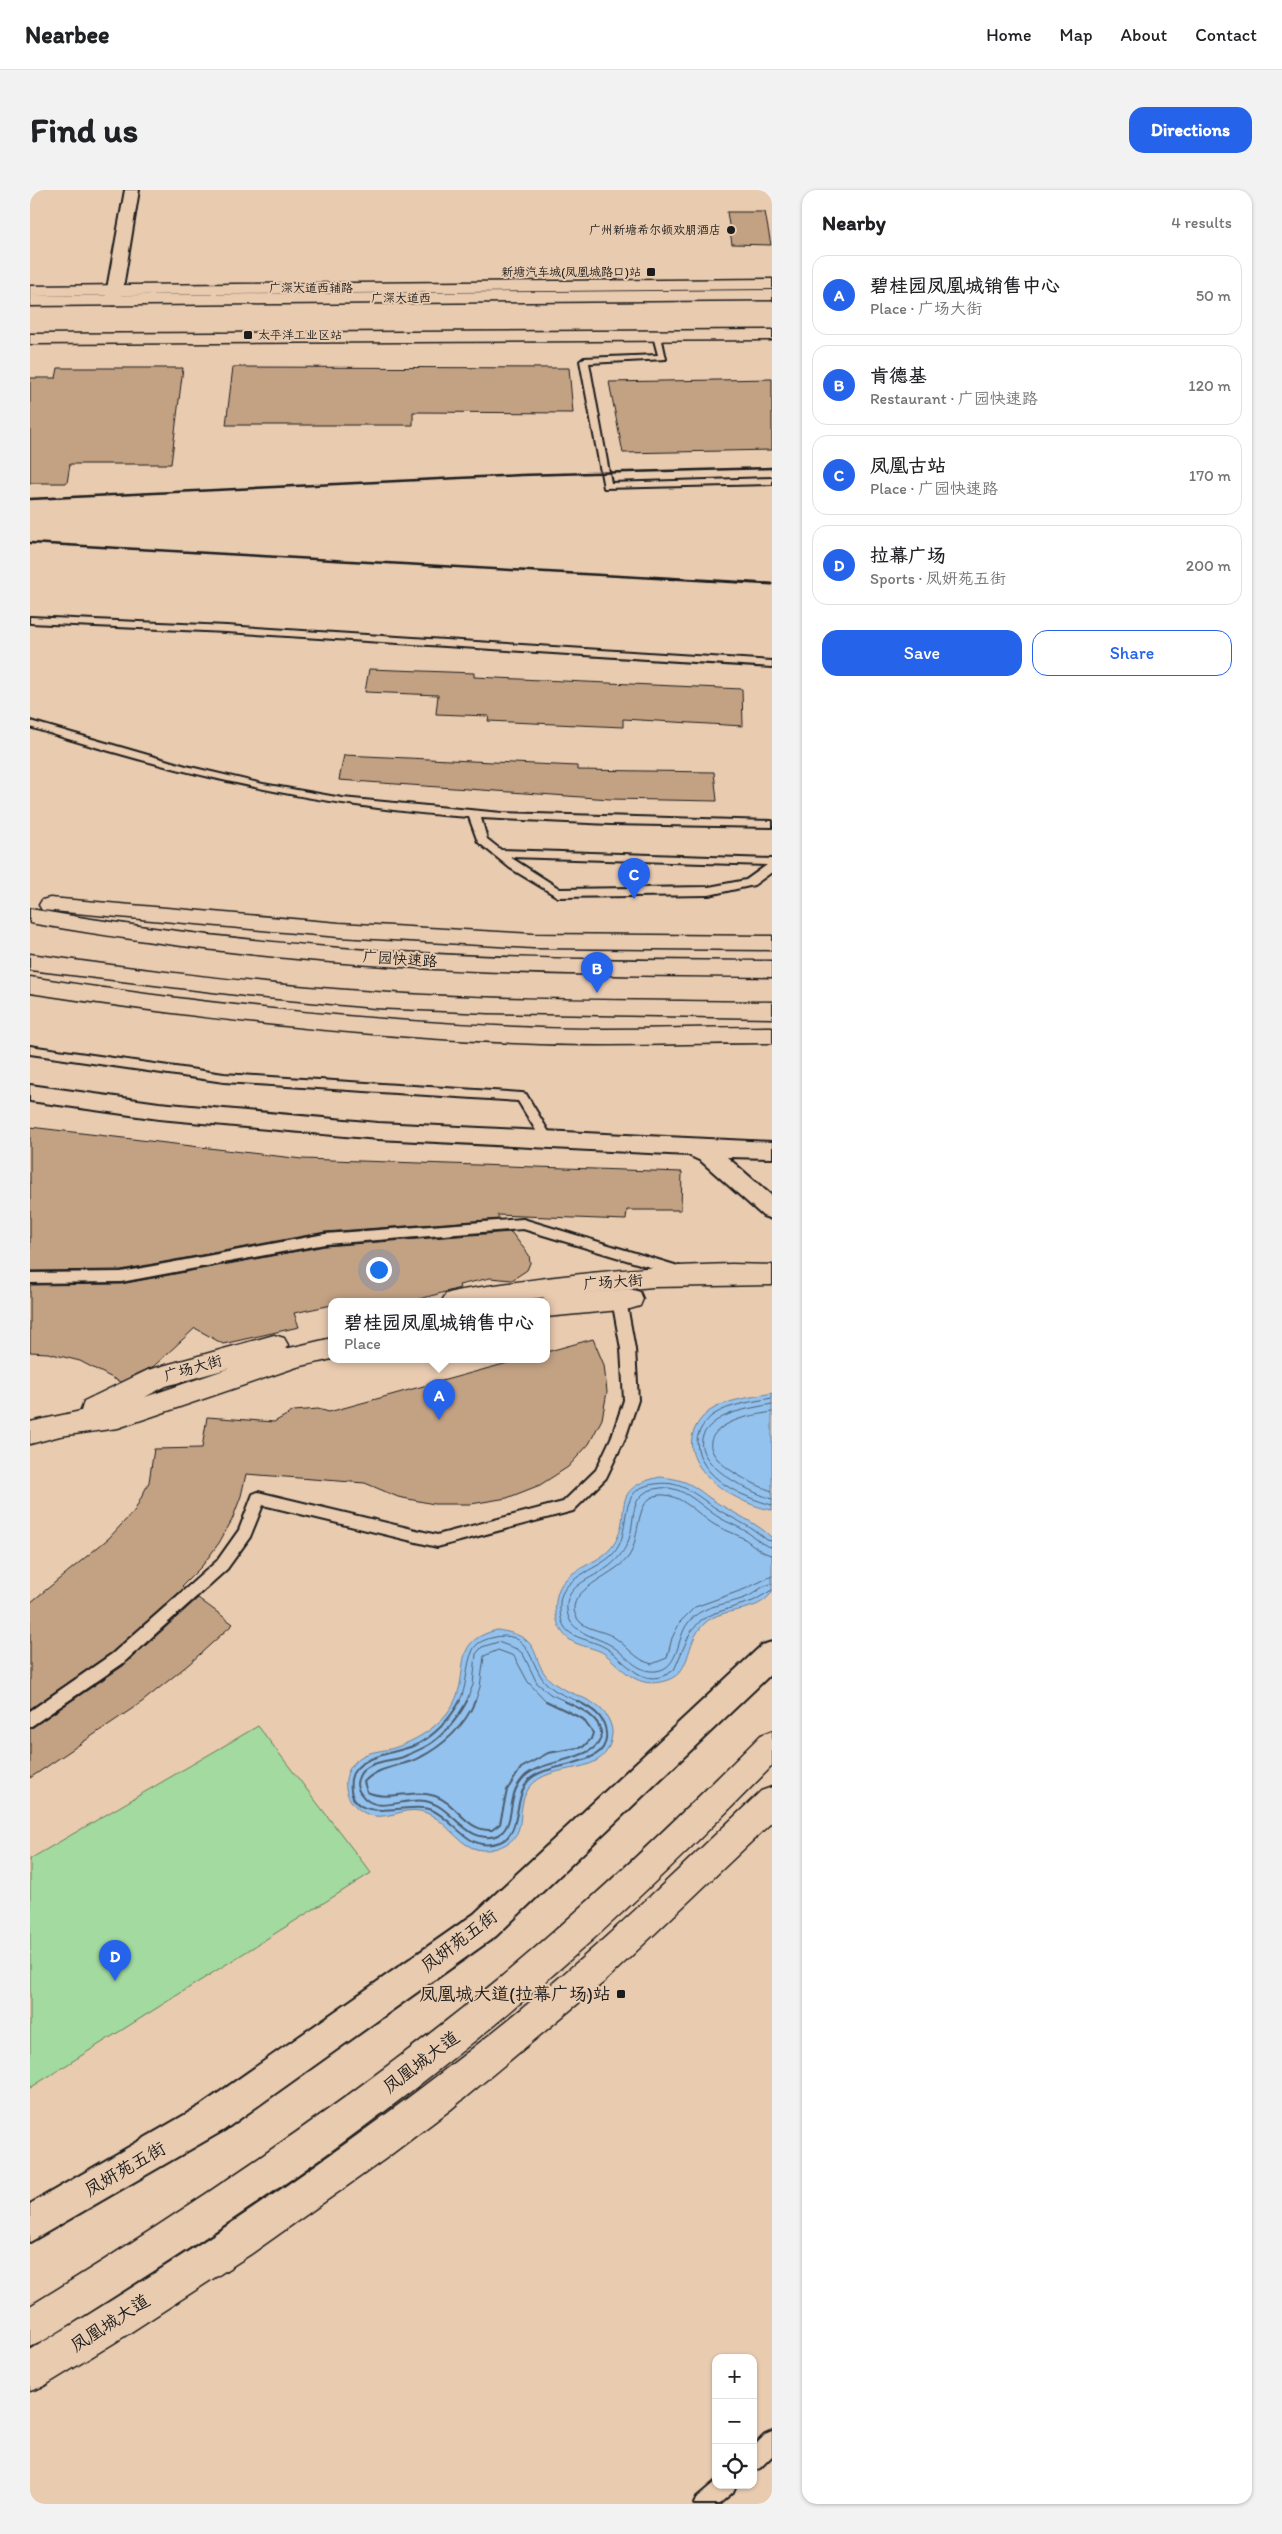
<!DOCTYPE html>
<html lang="en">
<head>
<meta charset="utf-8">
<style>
	:root { --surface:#fff; --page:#f2f2f2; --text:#202124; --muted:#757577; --line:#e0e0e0; --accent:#2563eb }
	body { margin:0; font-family:Itim,"LXGW WenKai TC",sans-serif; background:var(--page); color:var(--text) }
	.controls { position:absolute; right:15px; bottom:15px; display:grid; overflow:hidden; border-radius:10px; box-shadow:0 1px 4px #0004 }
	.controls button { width:45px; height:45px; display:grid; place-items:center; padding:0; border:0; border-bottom:1px solid var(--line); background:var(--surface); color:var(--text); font:25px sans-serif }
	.you { position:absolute; left:348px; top:1079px; width:18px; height:18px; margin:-12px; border:4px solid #fff; border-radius:50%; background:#1a73e8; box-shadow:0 0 0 8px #1a73e833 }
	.badge { display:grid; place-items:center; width:32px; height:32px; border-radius:50%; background:var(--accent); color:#fff; font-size:16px; font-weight:700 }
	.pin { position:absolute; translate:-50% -41px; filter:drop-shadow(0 1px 2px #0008) }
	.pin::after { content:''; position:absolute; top:26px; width:18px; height:15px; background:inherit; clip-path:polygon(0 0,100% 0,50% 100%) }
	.popup { position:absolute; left:298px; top:1108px; width:222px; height:65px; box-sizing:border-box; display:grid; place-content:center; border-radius:10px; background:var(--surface); filter:drop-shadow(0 1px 4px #0005); font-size:16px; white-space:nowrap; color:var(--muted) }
	.popup b { font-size:19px; color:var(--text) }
	.popup::after { content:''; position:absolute; left:50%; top:100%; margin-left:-10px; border:10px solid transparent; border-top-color:var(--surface) }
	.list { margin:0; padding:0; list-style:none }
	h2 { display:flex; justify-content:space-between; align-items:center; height:65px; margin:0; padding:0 20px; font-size:21px }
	h2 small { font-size:16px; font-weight:400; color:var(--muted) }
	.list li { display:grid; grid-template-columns:32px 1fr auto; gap:15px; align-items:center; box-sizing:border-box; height:80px; margin:0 10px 10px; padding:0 10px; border:1px solid var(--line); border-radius:15px }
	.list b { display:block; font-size:19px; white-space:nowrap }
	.list p { margin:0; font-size:16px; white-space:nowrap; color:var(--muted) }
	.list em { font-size:16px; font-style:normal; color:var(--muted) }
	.actions { display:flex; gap:10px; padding:15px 20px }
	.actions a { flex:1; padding:11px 0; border:1px solid var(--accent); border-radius:15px; text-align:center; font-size:18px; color:var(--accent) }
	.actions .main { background:var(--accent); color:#fff }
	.icon { flex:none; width:28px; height:28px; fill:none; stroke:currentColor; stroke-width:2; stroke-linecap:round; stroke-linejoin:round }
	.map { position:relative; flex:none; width:742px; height:2314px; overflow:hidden; border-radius:15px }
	header { display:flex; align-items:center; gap:30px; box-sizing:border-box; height:70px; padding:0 25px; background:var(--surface); border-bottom:1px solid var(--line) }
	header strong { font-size:24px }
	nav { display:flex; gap:28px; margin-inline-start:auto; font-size:18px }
	.intro { display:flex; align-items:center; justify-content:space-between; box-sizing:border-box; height:120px; padding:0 30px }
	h1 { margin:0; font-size:35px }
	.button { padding:12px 22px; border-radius:15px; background:var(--accent); color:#fff; font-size:18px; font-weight:700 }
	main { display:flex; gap:30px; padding:0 30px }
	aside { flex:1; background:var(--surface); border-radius:15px; box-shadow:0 1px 4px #0004 }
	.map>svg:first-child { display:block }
	.green { fill:#a3da9f; stroke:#607b5e }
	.water { fill:#94c2ee; stroke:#64809a }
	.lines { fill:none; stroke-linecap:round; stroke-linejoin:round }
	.shore-far1 { stroke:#4c5e70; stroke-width:1 }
	.shore { stroke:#4c5e70; stroke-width:2 }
	.building { fill:#c3a284; stroke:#1c1c1c }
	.lane-casing { stroke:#1c1c1c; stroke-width:4 }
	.street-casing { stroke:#1c1c1c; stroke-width:4 }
	.secondary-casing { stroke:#1c1c1c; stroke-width:3 }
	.primary-casing { stroke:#1c1c1c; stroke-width:3 }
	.highway-casing { stroke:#1c1c1c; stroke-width:3 }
	.lane { fill:#e9cbb0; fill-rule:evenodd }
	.street { fill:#e9cbb0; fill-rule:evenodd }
	.secondary { fill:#e9cbb0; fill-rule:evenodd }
	.primary { fill:#e9cbb0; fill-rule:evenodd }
	.highway { fill:#e9cbb0; fill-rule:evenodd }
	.rail-far1 { stroke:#1c1c1c; stroke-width:2.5 }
	.rail { stroke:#1c1c1c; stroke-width:3 }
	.poi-dot { fill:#1c1c1c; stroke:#e9cbb0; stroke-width:2 }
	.labels { text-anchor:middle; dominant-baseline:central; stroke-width:4; stroke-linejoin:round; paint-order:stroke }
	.far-poi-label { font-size:12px; fill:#1c1c1c; stroke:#e9cbb0; text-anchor:end }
	.far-street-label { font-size:12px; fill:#1c1c1c; stroke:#e9cbb0 }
	.street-label { font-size:15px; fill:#1c1c1c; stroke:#e9cbb0 }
	.near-street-label { font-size:18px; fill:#1c1c1c; stroke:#e9cbb0 }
	.near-poi-label { font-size:18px; fill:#1c1c1c; stroke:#e9cbb0; text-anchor:end }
</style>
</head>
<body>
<header>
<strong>Nearbee</strong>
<nav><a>Home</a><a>Map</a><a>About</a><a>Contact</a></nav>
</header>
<div class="intro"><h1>Find us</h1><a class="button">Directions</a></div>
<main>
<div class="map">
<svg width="742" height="2314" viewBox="0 0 742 2314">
	<rect width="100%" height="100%" fill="#e9cbb0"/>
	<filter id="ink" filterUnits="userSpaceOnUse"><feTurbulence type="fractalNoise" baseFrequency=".02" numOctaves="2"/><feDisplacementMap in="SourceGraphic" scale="10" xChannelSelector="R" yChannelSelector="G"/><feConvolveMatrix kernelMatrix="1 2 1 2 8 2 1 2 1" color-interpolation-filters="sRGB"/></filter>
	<g filter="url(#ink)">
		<polygon class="green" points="228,1536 341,1683 0,1898 0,1669"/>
		<g class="water">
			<path d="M742 1203V1320C706 1315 636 1272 671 1229 686 1210 720 1208 742 1203Z"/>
			<path d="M630 1287C667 1290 667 1303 696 1318 713 1328 728 1334 742 1348V1402C727 1425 693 1416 675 1433 652 1454 665 1486 630 1492 605 1497 592 1478 575 1464 565 1457 550 1457 540 1450 525 1439 523 1418 528 1402 536 1377 571 1375 584 1354 604 1322 576 1299 630 1287Z"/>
			<path d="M467 1440C519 1447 496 1473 525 1494 538 1503 553 1506 566 1515 575 1521 583 1534 582 1544 578 1591 521 1568 499 1598 483 1620 502 1647 467 1658 425 1672 419 1614 376 1621 362 1624 348 1630 335 1623 311 1611 309 1581 331 1567 340 1561 354 1561 364 1558 385 1551 405 1539 418 1522 445 1486 415 1453 467 1440Z"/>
		</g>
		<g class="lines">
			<g class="shore-far1">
				<path d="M742 1208C722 1212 700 1214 683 1225 675 1231 667 1242 667 1251 668 1288 712 1307 742 1315"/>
				<path d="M742 1214C724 1218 702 1220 686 1231 640 1263 716 1301 742 1309"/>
				<path d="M742 1222C726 1225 708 1227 694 1236 652 1262 721 1294 742 1301"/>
				<path d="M742 1351 737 1350C723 1338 708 1331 692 1322 669 1309 654 1289 625 1294 616 1295 607 1298 602 1306 591 1325 599 1349 581 1366 566 1380 531 1388 530 1413 528 1452 554 1445 576 1458 599 1473 613 1502 644 1480L660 1443 671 1430 685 1423 723 1411 742 1400"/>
				<path d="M742 1357C732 1356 725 1347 717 1342 708 1336 698 1333 690 1328 671 1317 654 1295 630 1298 595 1302 608 1331 597 1354 593 1363 586 1371 578 1377 562 1389 534 1395 537 1420 538 1428 541 1435 548 1439 558 1447 571 1449 582 1456 596 1465 607 1483 626 1481 650 1478 646 1448 658 1433 673 1413 698 1416 719 1406 727 1402 732 1395 742 1394"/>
				<path d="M742 1365C730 1363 723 1354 713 1348 704 1343 694 1340 685 1335 668 1325 651 1303 629 1305 604 1308 611 1348 599 1366 587 1384 542 1397 544 1420 545 1425 547 1429 551 1433 560 1440 573 1441 582 1446 597 1455 605 1470 622 1474L637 1468 642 1448 650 1432 665 1417 715 1399 742 1386"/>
				<path d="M429 1512C438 1496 435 1476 443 1460 446 1453 454 1450 461 1448 502 1437 498 1475 517 1494 526 1503 538 1507 550 1512"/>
				<polyline points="436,1512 443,1495 446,1464 452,1457 468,1452 487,1459 493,1464 507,1493 520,1504 537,1512"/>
				<polyline points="445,1512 450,1497 454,1466 468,1460 484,1466 498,1492 517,1512"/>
			</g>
			<g class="shore">
				<path d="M430 1511C420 1529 406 1544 388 1554 370 1563 325 1565 321 1589 315 1640 379 1610 402 1620 426 1631 439 1664 470 1652 492 1644 483 1607 499 1590 519 1570 580 1579 576 1543 575 1526 561 1518 547 1511"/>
				<path d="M437 1511C428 1528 416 1543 400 1554 392 1559 382 1563 373 1567 358 1572 333 1571 328 1589 326 1594 328 1600 331 1604 346 1626 374 1607 395 1611 424 1616 436 1657 469 1645 487 1632 475 1607 494 1587 512 1568 574 1571 571 1542 568 1525 547 1517 534 1511"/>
				<path d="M445 1511C435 1536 413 1556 389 1568 370 1577 348 1576 334 1592L337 1602C359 1612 383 1598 405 1606 428 1614 436 1642 462 1640L470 1634 477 1600 491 1578 518 1563 553 1557 561 1549 563 1543 553 1529 516 1511"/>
			</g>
		</g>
		<g class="building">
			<polygon points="697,22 735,22 741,55 702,54"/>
			<polygon points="203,177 539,178 543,223 383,222 383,235 196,235"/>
			<polygon points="28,178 153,178 141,274 40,274 37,293 0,293 0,188 26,188"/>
			<polygon points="742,189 742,260 593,263 579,192"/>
			<polygon points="339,479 444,483 444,487 712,499 713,536 593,529 593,537 458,531 459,526 406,524 408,505 335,502"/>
			<polygon points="314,565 547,576 547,580 684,582 687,611 580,609 309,590"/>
			<polygon points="0,937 272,969 652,982 651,1020 597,1020 596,1030 467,1025 470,1029 295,1042 91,1080 0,1081"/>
			<polygon points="481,1042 499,1065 500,1073 497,1080 482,1090 460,1088 429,1095 430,1098 382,1111 302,1111 302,1115 264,1123 269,1137 193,1154 165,1138 124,1176 90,1192 50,1171 18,1163 0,1162 0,1095 91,1094 295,1056"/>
			<polygon points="563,1149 574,1175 577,1202 572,1229 559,1254 538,1277 510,1295 477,1308 441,1314 404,1314 368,1307 335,1293 216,1284 211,1306 202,1330 189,1353 172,1376 152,1396 154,1398 81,1463 0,1519 0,1413 79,1348 105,1320 119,1292 124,1259 172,1258 177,1227 244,1232 264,1221 288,1219 299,1222 492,1169 516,1169 516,1162"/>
			<polygon points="168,1408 203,1434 159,1474 112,1512 0,1588 0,1539 93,1476"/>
		</g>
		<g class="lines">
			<defs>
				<g id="lane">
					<polygon points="627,143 631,146 636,169 559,173 581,293 742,288 742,294 574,298 550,171 554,168 628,165 623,146"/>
					<polygon points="0,427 196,436 742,471 742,477 196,442 0,433"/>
					<path d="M0 531 156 576 233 594 312 608 472 623 742 631V637L580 634 451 628 457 649 471 660 742 669V682L724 695 679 705 528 707 480 678 448 652 439 627C289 617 144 583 0 537ZM480 667 737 675 716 690 679 697 530 699Z"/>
					<polygon points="0,856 194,884 492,903 496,904 523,949 517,953 513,952 488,911 194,892 0,864"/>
					<polygon points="493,1029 658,1079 660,1082 653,1087 493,1039 295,1054 91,1092 0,1093 0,1083 91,1082 295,1044"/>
					<polygon points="589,1105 596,1110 605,1159 608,1210 596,1246 576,1288 543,1321 407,1357 233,1315 220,1347 197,1379 92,1474 0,1537 0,1521 82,1464 187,1371 209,1340 223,1304 228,1302 407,1345 533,1312 566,1280 582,1246 594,1210 591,1159 582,1110"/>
					<polygon points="742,2242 742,2266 730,2278 723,2281 723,2257 735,2245"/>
					<polygon points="686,2291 686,2295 706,2295 703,2302 689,2314 664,2314 667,2307"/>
				</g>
				<g id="street">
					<polygon points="95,0 109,0 91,110 83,115 75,110"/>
					<polygon points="0,895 129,913 348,933 742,952 742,968 697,967 742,1006 742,1029 733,1026 671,971 658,965 348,949 129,929 0,911"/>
					<polygon points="742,1452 742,1483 466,1746 194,1940 0,2052 0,2014 170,1916 444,1724 732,1455"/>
				</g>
				<g id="secondary">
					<path d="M702 1074 742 1075V1095L623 1097 523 1106 600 1099 610 1102 613 1109 610 1116 600 1119 516 1127V1111H506L515 1107 487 1111H412L416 1104 426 1101C518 1086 609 1076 702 1074Z"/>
					<path d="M244 1145 254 1148 258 1155 255 1159 302 1148V1169L267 1177 88 1238 30 1246 0 1254V1232L51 1221 54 1211 118 1180ZM200 1178 115 1207 136 1196Z"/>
					<path d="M742 1541V1576C635 1686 524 1790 403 1884 279 1982 147 2068 13 2151L0 2157V2116C164 2016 322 1909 471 1787 562 1711 647 1629 731 1545Z"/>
					<path d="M742 1597V1632L574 1792 420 1920 355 1969 221 2064 84 2153 14 2196 0 2201V2160C183 2051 359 1930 523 1793 595 1732 663 1666 731 1601Z"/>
				</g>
				<g id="primary">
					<polygon points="742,89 742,99 0,106 0,96"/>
					<polygon points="742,140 742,150 0,154 0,144"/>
				</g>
				<g id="highway">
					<polygon points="742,100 742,110 0,116 0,106"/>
					<polygon points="20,708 309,733 503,744 742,746 742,760 503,758 309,747 12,720 9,715 12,710"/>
					<path d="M0 719C123 740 247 755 372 762 495 770 619 770 742 771V787C619 786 495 785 372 777 247 770 123 754 0 733Z"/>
					<path d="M0 764C115 780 230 795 345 802 477 811 610 810 742 812V828L458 823 345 818 216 806 0 780Z"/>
					<path d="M0 787C169 814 340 832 511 838 588 841 665 837 742 837V853C665 853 588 857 511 854 340 848 169 829 0 803Z"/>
				</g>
			</defs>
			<use href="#lane" class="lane-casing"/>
			<use href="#street" class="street-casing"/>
			<use href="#secondary" class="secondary-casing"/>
			<use href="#primary" class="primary-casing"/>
			<use href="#highway" class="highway-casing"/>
			<use href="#lane" class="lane"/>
			<use href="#street" class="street"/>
			<use href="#secondary" class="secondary"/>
			<use href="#primary" class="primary"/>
			<use href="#highway" class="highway"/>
			<g class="rail-far1">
				<polyline points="0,309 491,285 742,278"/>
				<polyline points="0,353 644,389"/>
			</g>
			<polyline class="rail" points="621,387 742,394"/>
		</g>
	</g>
	<g class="poi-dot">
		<circle cx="701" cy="40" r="5"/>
		<rect x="616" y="77" width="10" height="10" rx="2.5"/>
		<rect x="213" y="140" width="10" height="10" rx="2.5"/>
		<rect x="586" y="1799" width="10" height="10" rx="2.5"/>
	</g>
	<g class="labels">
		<g class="far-poi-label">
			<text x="691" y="40">广州新塘希尔顿欢朋酒店</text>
			<text x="611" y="82">新塘汽车城(凤凰城路口)站</text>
			<text x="228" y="145" text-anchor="start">太平洋工业区站</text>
		</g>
		<g class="far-street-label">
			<text x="281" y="98">广深大道西辅路</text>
			<text x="371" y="108">广深大道西</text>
		</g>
		<g class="street-label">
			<text transform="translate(370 769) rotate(4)">广园快速路</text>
			<text transform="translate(583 1092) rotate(-4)">广场大街</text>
			<text transform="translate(163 1178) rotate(-16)">广场大街</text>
		</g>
		<g class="near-street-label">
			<text transform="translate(429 1751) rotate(-37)">凤妍苑五街</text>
			<text transform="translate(391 1872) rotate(-37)">凤凰城大道</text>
			<text transform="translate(95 1979) rotate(-30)">凤妍苑五街</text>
			<text transform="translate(80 2133) rotate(-33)">凤凰城大道</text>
		</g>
		<g class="near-poi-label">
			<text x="581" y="1804">凤凰城大道(拉幕广场)站</text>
		</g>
	</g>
</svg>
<div class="controls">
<button>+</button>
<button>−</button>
<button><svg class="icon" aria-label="locate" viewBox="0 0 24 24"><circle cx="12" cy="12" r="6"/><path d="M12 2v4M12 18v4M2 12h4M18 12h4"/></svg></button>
</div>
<div class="you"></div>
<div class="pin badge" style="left:409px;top:1230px">A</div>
<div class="popup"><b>碧桂园凤凰城销售中心</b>Place</div>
<div class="pin badge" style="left:567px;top:803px">B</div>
<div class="pin badge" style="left:604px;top:709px">C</div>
<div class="pin badge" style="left:85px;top:1791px">D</div>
</div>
<aside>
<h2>Nearby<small>4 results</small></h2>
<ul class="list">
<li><span class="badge">A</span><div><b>碧桂园凤凰城销售中心</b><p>Place · 广场大街</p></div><em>50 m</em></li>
<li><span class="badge">B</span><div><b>肯德基</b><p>Restaurant · 广园快速路</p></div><em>120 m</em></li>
<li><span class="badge">C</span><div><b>凤凰古站</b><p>Place · 广园快速路</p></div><em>170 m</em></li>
<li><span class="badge">D</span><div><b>拉幕广场</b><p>Sports · 凤妍苑五街</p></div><em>200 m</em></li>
</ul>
<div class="actions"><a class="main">Save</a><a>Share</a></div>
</aside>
</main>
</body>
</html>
